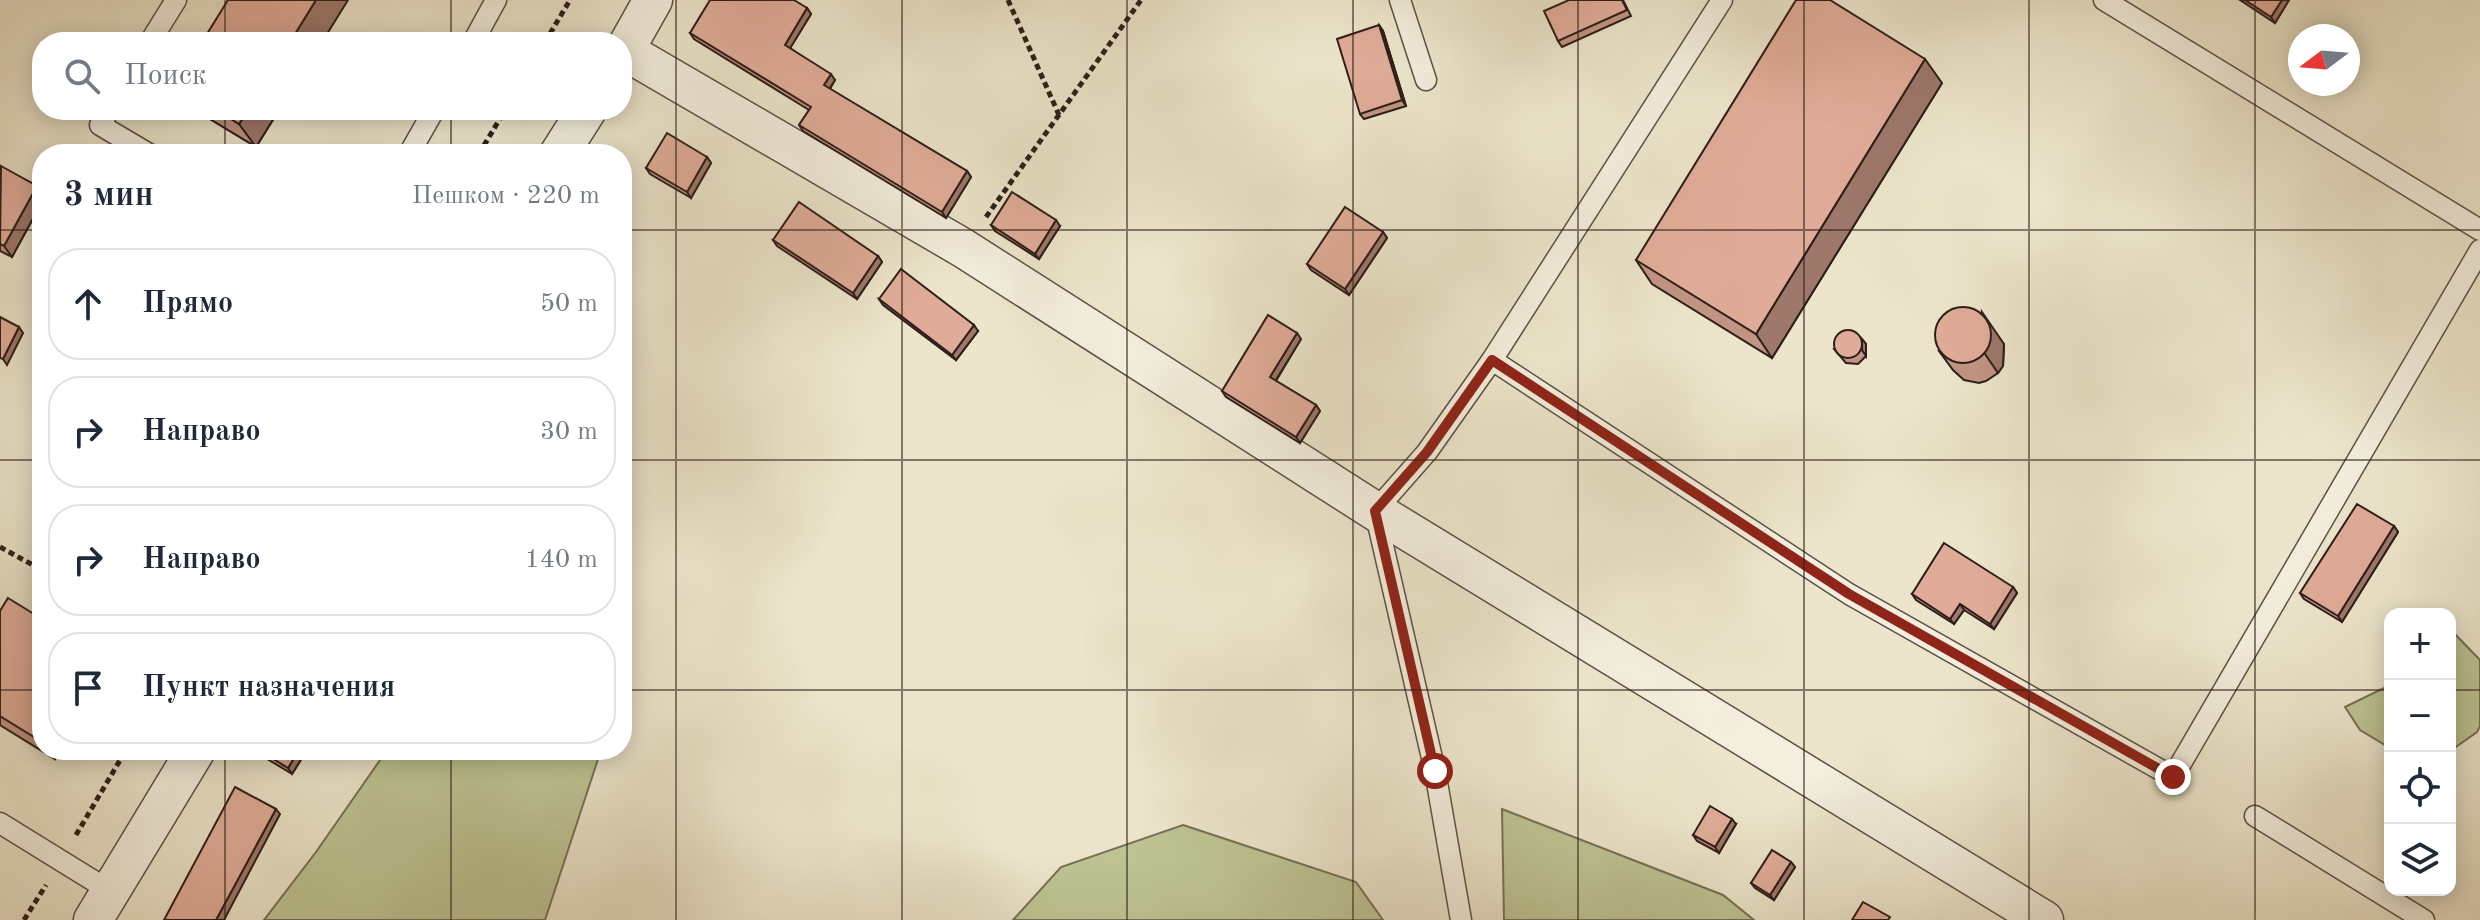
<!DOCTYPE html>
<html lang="ru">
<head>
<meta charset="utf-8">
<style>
	:root { --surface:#fff; --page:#f6f6f7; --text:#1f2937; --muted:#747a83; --line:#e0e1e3 }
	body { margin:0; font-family:"Old Standard TT",serif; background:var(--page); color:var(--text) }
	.controls { position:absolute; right:24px; bottom:24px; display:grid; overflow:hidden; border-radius:16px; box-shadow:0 4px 20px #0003 }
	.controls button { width:72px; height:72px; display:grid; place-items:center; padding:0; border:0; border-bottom:2px solid var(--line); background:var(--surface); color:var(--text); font:40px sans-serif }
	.compass { position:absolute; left:2288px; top:24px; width:72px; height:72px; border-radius:50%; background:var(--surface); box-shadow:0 4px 20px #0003; rotate:254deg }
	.stop { position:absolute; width:24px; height:24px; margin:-18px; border:6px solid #8f2418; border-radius:50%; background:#fff }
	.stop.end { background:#8f2418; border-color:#fff; box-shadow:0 2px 8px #0008 }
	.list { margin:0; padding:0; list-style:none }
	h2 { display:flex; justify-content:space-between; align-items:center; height:104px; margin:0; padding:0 32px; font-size:34px }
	h2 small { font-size:26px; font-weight:400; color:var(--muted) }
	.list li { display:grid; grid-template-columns:52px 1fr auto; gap:24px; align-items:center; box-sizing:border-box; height:112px; margin:0 16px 16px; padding:0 16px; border:2px solid var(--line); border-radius:32px }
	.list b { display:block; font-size:30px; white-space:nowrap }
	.list em { font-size:26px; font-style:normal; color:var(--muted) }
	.icon { flex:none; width:44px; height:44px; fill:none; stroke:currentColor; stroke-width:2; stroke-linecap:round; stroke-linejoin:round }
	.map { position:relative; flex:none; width:2480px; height:920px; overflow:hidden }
	.search { position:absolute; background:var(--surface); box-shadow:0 4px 20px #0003; left:32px; top:32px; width:600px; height:88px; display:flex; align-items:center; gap:20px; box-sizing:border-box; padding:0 28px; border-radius:32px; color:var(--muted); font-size:30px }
	.panel { position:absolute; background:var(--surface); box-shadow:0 4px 20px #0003; left:32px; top:144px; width:600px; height:616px; border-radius:32px }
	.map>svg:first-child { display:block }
	.green { fill:#bec393; stroke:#767055; stroke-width:2 }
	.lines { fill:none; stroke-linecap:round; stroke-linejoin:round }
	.lane-casing { stroke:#5d5044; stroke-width:23 }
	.street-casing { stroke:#5d5044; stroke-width:41 }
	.path { stroke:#2d1e17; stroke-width:5; stroke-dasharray:6 4; stroke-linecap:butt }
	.lane { stroke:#f3eedd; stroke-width:20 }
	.street { stroke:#f3eedd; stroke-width:38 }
	.wall { fill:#c19484; stroke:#2d1e17; stroke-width:2 }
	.shaded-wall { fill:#9d786b; stroke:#2d1e17; stroke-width:2 }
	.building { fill:#e0ac99; stroke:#2d1e17; stroke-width:2 }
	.route { stroke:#8f2418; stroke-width:10 }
	.grid { fill:none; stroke:#2d1e17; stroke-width:2; stroke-opacity:0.55 }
</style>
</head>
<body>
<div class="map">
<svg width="2480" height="920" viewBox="0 0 2480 920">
	<rect width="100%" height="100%" fill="#ece5cb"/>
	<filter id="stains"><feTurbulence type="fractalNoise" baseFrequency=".0025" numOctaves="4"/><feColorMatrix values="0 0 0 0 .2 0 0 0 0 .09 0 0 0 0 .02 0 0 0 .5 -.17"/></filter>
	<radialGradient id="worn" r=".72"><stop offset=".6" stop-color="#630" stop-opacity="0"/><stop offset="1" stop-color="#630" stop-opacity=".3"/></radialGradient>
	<g class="green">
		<polygon points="2450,629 2480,660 2480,726 2477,732 2450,751"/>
		<polygon points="2390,685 2390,748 2360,730 2345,707"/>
		<polygon points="387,750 601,750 545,920 264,920 316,852"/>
		<polygon points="1502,809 1723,895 1754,920 1504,920"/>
		<polygon points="1183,825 1356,882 1383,920 1013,920 1061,867"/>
	</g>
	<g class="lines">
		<defs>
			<g id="lane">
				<polyline points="1400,0 1426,80"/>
				<polyline points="2104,0 2480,230"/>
				<polyline points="150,42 176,0"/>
				<polyline points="473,42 496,0"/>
				<polyline points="109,110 100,125 149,154"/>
				<polyline points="409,154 434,110"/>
				<polyline points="1492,360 1849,594 2173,777 2480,250"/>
				<polyline points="2255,816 2424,920"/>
				<polyline points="0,823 110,891"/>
				<polyline points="1461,920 1435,771 1375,511 1427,452 1492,360 1722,0"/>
			</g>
			<g id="street">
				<polyline points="625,51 963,248 1375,511 2044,920"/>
				<polyline points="622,55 653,0"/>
				<polyline points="559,154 587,110"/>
				<polyline points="93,920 196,750"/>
			</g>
		</defs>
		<use href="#lane" class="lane-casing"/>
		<use href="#street" class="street-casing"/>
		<g class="path">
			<polyline points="1008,0 1059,115"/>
			<polyline points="545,42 570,0"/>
			<polyline points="479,154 505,110"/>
			<polyline points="986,217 1141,0"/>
			<polyline points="0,547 42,570"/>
			<polyline points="76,835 126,750"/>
			<polyline points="24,920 46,885"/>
		</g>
		<use href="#lane" class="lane"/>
		<use href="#street" class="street"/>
	</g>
	<g class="wall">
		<polygon points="1623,0 1631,16 1562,47 1558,41"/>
		<polygon points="2240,0 2289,0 2275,23"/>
		<polygon points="807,8 811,14 790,48 835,80 830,89 967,171 971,177 946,218 803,131 799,125 809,110 694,39 690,33"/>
		<polygon points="1379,25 1383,31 1406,106 1364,119 1360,114"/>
		<polygon points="1942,83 1772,358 1652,284 1636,260"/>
		<polygon points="195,110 279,110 256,147"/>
		<polygon points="707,157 711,163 691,198 650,174 646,168"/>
		<polygon points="0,167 37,186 42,193 42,202 12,257 0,251"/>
		<polygon points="991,225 1060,226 1039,259 995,231"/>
		<polygon points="1383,232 1387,238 1349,295 1311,270 1307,264"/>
		<polygon points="773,240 878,256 882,262 857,299 777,246"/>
		<polygon points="879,299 978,331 956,360 883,305"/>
		<polygon points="1301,339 1276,381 1316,405 1320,411 1300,443 1226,397 1222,391"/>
		<polygon points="1862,339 1866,344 1866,356 1858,364 1846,363 1834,349"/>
		<polygon points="2004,344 2003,366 1998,373 1986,381 1979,383 1964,380 1953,370 1939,351"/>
		<polygon points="2394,526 2398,532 2342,622 2304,599 2300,593"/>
		<polygon points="2013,587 2017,593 1994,629 1964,610 1954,624 1916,600 1912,594"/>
		<polygon points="0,611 42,619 42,750 60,750 55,759 0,725"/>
		<polygon points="257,750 307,750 292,774 259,754"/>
		<polygon points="1736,824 1719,853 1697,841 1693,835"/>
		<polygon points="1791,862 1795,867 1774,900 1755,888 1751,883"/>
	</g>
	<g class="shaded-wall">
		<polygon points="316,0 348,0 322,42 290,42"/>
		<polygon points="2282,0 2289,0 2275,23 2271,17"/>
		<polygon points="807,8 811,14 789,50 785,45"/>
		<polygon points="1379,25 1383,31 1406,106 1402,100"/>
		<polygon points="1925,59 1942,83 1772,358 1756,334"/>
		<polygon points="831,74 835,80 828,91 824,85"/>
		<polygon points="248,110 279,110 256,147 239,124"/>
		<polygon points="707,157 711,163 691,198 687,192"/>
		<polygon points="967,171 971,177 946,218 942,212"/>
		<polygon points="37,186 42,193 42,202 12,257 4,246"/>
		<polygon points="1056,220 1060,226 1039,259 1035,254"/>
		<polygon points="1383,232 1387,238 1349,295 1345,289"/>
		<polygon points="878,256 882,262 857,299 853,293"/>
		<polygon points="1982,312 2004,344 2003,366 1998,373 1985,354"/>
		<polygon points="974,325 978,331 956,360 952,355"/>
		<polygon points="19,327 23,333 7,365 3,359"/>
		<polygon points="1297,333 1301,339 1274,383 1270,377"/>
		<polygon points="1862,339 1866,344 1866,356 1862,350"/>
		<polygon points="1316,405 1320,411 1300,443 1296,437"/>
		<polygon points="2394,526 2398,532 2342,622 2338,616"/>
		<polygon points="2013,587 2017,593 1994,629 1990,624"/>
		<polygon points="1960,604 1964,610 1954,624 1950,619"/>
		<polygon points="49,750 60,750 55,759"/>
		<polygon points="299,750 307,750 292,774 288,768"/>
		<polygon points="276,809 280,814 224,920 216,920"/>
		<polygon points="1732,819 1736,824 1719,853 1715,847"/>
		<polygon points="1791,862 1795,867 1774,900 1770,895"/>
	</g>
	<g class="building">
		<polygon points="228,0 316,0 290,42 202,42"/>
		<polygon points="710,0 794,0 807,8 785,45 831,74 824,85 967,171 942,212 799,125 811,107 690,33"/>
		<polygon points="1569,0 1622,0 1627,10 1558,41 1544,11"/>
		<polygon points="1796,0 1830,0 1925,59 1756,334 1636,260"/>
		<polygon points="2245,0 2282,0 2271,17"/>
		<polygon points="1379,25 1402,100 1360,114 1337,39"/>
		<polygon points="217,110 248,110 239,124"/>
		<polygon points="667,133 707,157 687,192 646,168"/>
		<polygon points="1,166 37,186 4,246 0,244"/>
		<polygon points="1012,192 1056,220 1035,254 991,225"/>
		<polygon points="799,202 878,256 853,293 773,240"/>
		<polygon points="1345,207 1383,232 1345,289 1307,264"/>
		<polygon points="901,269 974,325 952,355 879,299"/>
		<circle cx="1963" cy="335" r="28"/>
		<polygon points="1268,315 1297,333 1270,377 1316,405 1296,437 1222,391"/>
		<polygon points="0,317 19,327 3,359 0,358"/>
		<circle cx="1848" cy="344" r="14"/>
		<polygon points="2357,504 2394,526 2338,616 2300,593"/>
		<polygon points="1944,543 2013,587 1990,624 1960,604 1950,619 1912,594"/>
		<polygon points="8,598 42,619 42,742 0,716 0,611"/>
		<polygon points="259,750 299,750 288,768"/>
		<polygon points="235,787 276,809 216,920 164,920"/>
		<polygon points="1710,806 1732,819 1715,847 1693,835"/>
		<polygon points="1772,850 1791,862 1770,895 1751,883"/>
		<polygon points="1863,902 1890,917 1888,920 1852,920"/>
	</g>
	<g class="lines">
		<polyline class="route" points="1435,771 1375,511 1427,452 1492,360 1849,594 2173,777"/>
	</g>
	<path class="grid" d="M225 0V42M451 0V42M676 0V920M902 0V920M1127 0V920M1353 0V920M1578 0V920M1804 0V920M2029 0V920M2255 0V920M225 110V154M451 110V154M0 230H42M622 230H2480M0 460H42M622 460H2480M0 690H42M622 690H2390M2450 690H2480M225 750V920M451 750V920"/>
	<rect width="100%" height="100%" filter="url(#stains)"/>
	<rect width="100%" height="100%" fill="url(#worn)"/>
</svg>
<div class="controls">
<button>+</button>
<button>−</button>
<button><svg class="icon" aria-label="locate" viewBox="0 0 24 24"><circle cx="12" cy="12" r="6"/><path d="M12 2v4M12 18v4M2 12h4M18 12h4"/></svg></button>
<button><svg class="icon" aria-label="layers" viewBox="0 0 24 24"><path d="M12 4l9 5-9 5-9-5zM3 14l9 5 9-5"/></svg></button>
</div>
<svg class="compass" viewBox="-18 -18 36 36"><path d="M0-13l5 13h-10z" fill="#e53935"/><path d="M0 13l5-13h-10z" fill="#747a83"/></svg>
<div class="stop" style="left:1435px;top:771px"></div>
<div class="stop end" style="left:2173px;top:777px"></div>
<div class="search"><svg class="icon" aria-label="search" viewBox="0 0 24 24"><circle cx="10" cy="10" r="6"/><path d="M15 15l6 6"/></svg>Поиск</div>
<section class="panel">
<h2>3 мин<small>Пешком · 220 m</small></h2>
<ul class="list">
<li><svg class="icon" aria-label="ahead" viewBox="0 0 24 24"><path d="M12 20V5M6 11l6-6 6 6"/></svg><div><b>Прямо</b></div><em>50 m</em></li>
<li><svg class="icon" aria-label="right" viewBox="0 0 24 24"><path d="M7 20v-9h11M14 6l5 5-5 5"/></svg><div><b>Направо</b></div><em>30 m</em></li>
<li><svg class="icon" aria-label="right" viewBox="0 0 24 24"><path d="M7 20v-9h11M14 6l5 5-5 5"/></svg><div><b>Направо</b></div><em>140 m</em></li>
<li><svg class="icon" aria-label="arrive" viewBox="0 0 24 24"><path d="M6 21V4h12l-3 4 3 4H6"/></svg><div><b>Пункт назначения</b></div></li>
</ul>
</section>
</div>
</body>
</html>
